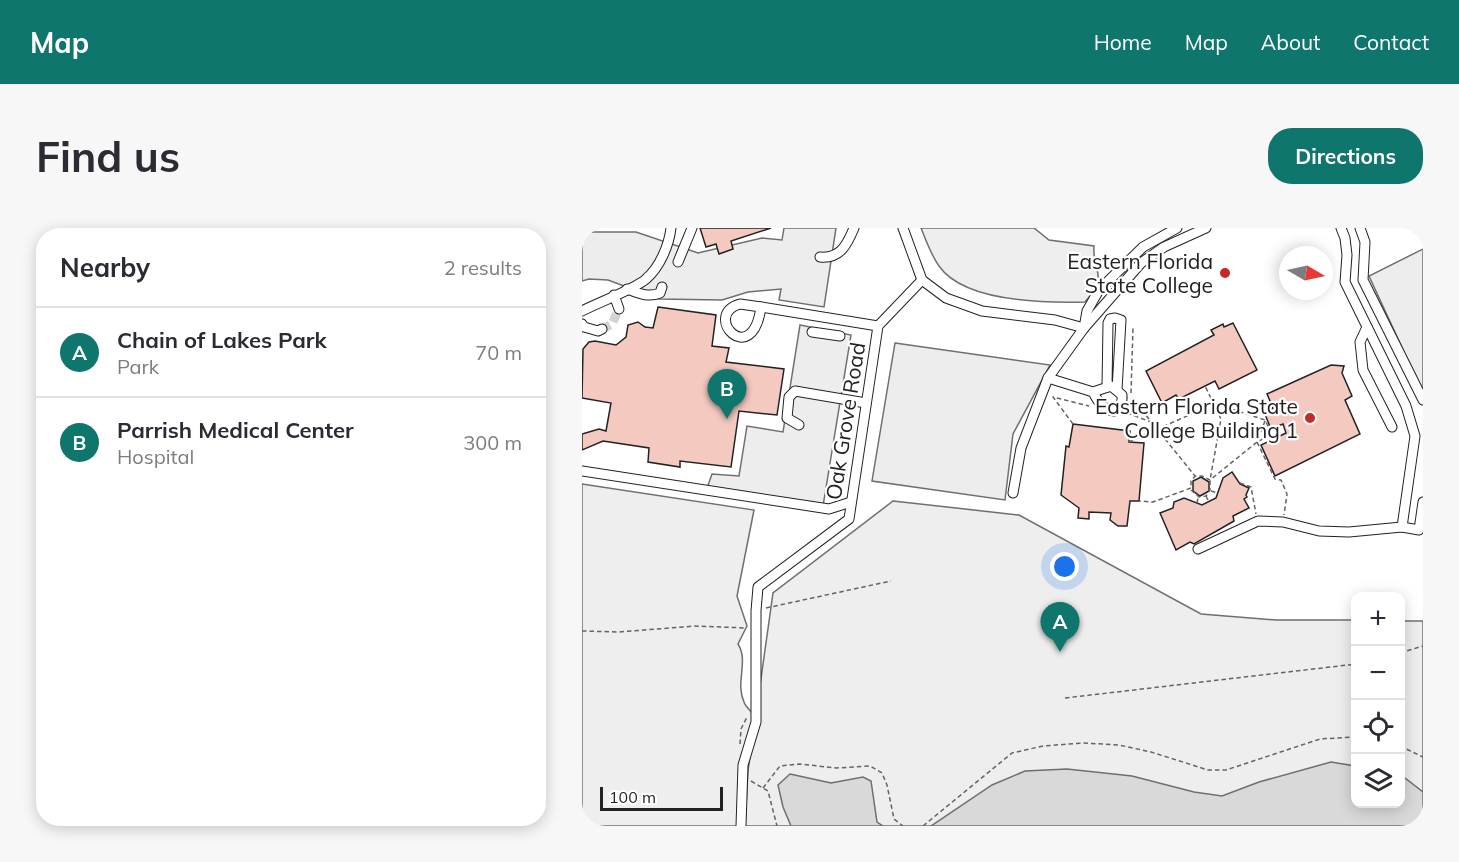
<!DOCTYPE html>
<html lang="en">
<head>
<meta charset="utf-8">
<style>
	:root { --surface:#fff; --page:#f7f7f7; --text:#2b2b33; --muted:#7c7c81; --line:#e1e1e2; --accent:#0f766e }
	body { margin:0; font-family:Mulish,sans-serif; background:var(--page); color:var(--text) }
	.controls { position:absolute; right:18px; bottom:18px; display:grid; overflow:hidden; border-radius:12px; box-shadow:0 3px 15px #0003 }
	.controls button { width:54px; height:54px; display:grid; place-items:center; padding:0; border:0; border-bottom:2px solid var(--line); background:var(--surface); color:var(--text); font:30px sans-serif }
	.compass { position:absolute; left:697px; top:18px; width:54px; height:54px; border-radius:50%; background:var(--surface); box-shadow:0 3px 15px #0003; rotate:99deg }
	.scale { position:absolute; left:18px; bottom:15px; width:123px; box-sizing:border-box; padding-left:6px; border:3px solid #222; border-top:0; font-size:16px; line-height:21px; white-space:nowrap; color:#222; -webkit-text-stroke:4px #fff; paint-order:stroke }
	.you { position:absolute; left:483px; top:339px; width:21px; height:21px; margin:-15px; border:4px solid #fff; border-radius:50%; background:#1a73e8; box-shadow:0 0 0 9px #1a73e833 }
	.badge { display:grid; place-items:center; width:39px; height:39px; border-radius:50%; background:var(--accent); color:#fff; font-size:20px; font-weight:700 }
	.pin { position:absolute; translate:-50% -50px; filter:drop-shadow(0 2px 3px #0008) }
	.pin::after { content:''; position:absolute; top:32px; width:21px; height:18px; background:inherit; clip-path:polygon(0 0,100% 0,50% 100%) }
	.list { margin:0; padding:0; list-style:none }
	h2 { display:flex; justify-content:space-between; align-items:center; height:78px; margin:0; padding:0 24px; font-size:26px }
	h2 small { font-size:20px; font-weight:400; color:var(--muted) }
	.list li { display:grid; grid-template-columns:39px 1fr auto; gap:18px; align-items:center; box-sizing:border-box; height:90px; padding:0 24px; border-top:2px solid var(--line) }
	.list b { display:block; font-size:22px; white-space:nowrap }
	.list p { margin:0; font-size:20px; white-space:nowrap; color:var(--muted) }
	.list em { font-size:20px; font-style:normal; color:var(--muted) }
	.icon { flex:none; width:33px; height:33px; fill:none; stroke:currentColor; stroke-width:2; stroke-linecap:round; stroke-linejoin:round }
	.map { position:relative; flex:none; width:841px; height:598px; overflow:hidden; border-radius:24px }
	header { display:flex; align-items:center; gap:36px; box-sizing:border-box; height:84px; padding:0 30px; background:var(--accent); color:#fff }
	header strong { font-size:28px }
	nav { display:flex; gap:33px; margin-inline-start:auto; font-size:21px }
	.intro { display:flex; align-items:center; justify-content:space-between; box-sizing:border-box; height:144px; padding:0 36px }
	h1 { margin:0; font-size:42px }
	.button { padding:15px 27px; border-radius:24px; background:var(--accent); color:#fff; font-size:21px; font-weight:700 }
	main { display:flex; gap:36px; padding:0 36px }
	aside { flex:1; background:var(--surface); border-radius:24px; box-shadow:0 3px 15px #0003 }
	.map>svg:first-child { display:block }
	.green { fill:#eee; stroke:#6f6f6f; stroke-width:1.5 }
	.parking { fill:#ededed; stroke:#6f6f6f; stroke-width:1.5 }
	.water { fill:#d9d9d9; stroke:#6f6f6f; stroke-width:1.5 }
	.building { fill:#f3c9c0; stroke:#222; stroke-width:1.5 }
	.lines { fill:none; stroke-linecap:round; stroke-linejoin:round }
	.minor-tunnel { stroke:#d3d3d3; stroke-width:9; stroke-dasharray:9 4.5; stroke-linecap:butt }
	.minor-casing { stroke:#222; stroke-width:11 }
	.path { stroke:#646464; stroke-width:1.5; stroke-dasharray:4.5 3; stroke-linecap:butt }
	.minor { stroke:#fff; stroke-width:9 }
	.poi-dot { fill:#c62828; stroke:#fff; stroke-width:2 }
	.labels { text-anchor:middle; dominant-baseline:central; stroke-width:4.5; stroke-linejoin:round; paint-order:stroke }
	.poi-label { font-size:21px; fill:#222; stroke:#fff; text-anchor:end }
	.street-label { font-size:21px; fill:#222; stroke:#fff }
</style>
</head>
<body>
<header>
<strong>Map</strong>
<nav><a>Home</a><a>Map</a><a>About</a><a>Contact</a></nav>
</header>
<div class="intro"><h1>Find us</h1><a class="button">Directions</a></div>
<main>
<aside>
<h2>Nearby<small>2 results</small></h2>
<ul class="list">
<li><span class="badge">A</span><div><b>Chain of Lakes Park</b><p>Park</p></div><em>70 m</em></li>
<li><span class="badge">B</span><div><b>Parrish Medical Center</b><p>Hospital</p></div><em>300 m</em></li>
</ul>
</aside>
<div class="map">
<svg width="841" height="598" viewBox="0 0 841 598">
	<rect width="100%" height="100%" fill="#fff"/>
	<g class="green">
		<path d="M339 0H452L467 12 512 18C510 46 528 46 503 74 463 75 382 74 357 38 349 27 344 12 339 0Z"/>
		<path d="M0 256 172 282 155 368 165 398 156 416C167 433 153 455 162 474 163 478 168 482 171 486L162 542 159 598H0Z"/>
		<polygon points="311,273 437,287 619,386 694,392 773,392 774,576 818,576 819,393 841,393 841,598 163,598 166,543 191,365"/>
	</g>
	<g class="parking">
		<polygon points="202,0 254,0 242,79 197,72 199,61 166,64 140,72 77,71 26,52 7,51 0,53 0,4 54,4 116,25 180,10 200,12"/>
		<polygon points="841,21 841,165 787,48"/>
		<polygon points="218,97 269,107 241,278 124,263 130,246 157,248 165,198 201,204"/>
		<polygon points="313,115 468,137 431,206 423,272 290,253"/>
	</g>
	<g class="water">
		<polygon points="749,534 773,538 774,576 818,576 819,547 841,564 841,598 349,598 410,557 443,543 485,541 550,548 612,564 640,568 677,554"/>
		<polygon points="208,546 249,555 281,549 289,553 295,594 301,598 209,598 201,579 196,557"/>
	</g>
	<g class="building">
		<polygon points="118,0 189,0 149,13 151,21 137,26 134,16 124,19"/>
		<polygon points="76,79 134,87 130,118 147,120 144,134 202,141 195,187 157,183 149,239 98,233 98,239 66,234 67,220 21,213 0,222 0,206 17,201 24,203 29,175 0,170 1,121 7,114 13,113 34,117 44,109 46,97 56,94 63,99 71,100"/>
		<polygon points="651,95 675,142 637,161 633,153 597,171 594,167 580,175 564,143 632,107 629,102 641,96 642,99"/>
		<polygon points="749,137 762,138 760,145 770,168 763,172 778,206 693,248 679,217 704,205 701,196 689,201 682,184 691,180 685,166"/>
		<polygon points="491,196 548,203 547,214 562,215 557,273 548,273 545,298 536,298 528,292 529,285 507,284 507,291 496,290 497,280 479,267 484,218 487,219"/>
		<polygon points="650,244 658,256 667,260 664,267 665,269 662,271 667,280 651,288 652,293 612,316 608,314 594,322 578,285 591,280 592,274 602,270 620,277 634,270 641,250"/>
		<polygon points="619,249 627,254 627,263 618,268 611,263 611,253"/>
	</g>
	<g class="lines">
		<polyline class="minor-tunnel" points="20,101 30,96 37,81"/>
		<defs>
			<g id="minor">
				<polyline points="321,0 340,52 364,70 400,83 473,92 502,100"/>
				<polyline points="759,0 763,10 765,27 763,54 824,178 833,208 820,299"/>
				<polyline points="778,0 783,14 781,52 841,172"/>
				<path d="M238 29C258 31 265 17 272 0"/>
				<polyline points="96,34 110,0"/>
				<path d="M45 61C56 65 66 70 78 65L80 59"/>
				<polyline points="32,67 37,81"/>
				<path d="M158 76 179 79C170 143 119 87 158 76Z"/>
				<polyline points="179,79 296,98"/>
				<path d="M0 83C15 75 53 61 64 51 78 39 87 17 89 0"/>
				<polyline points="0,96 2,99 16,103 20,101"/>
				<polyline points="785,99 778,114 781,142 810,199"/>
				<polyline points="502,100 505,83 517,62 561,19 595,0"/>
				<polyline points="230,104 258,108"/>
				<path d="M466 150 511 164 529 158 540 167C541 175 538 179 532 183 521 181 516 174 511 164"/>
				<polyline points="525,159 526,95 528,91 533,90 539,92 535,162"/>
				<polyline points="217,197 205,190 207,169 213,163 284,175"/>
				<polyline points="0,243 247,281 269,274"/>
				<polyline points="431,265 439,220 466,150 502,100 559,35 582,19 624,0"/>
				<polyline points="616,321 676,293 701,294 737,303 767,304 820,299 837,302 841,274"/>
				<polyline points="159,598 161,537 174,494 174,383 176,359 267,291 296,98 340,52"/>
			</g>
		</defs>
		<use href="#minor" class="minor-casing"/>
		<g class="path">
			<polyline points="549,165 551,99"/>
			<polyline points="550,170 613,248"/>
			<polyline points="545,185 569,194"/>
			<polyline points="683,193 675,214 693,251 699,252 705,266 702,287"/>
			<polyline points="491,196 471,169 507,178"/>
			<path d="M547 214C575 200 604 190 631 175L683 192 690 206 675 214 628 252 620 248H613L609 253V260L571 274 557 273"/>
			<polyline points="658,255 669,259 674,286"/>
			<polyline points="609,262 617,269 624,268 628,262 628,252 639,191 623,158"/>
			<polyline points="629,263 636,265"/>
			<polyline points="624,268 627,274"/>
			<polyline points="615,275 616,270"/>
			<polyline points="184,380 309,353"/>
			<polyline points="0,403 37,404 113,398 164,400"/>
			<polyline points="818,425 841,418"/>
			<polyline points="483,470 774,436"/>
			<polyline points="158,516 159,501 165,489"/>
			<polyline points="818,518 841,529"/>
			<polyline points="169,553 186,563 195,598"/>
			<polyline points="181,560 198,538 218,536 254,540 288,538 300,545 305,557 312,591 321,598"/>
			<polyline points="341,598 430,525 461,518 501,515 537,517 569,524 626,542 644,542 738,511 774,509"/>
		</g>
		<use href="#minor" class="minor"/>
	</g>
	<g class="poi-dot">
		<circle cx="643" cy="45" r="6"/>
		<circle cx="728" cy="190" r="6"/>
	</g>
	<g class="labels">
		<g class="poi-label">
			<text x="631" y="33">Eastern Florida<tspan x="631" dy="24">State College</tspan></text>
			<text x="716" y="178">Eastern Florida State<tspan x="716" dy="24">College Building 1</tspan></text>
		</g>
		<g class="street-label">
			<text transform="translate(263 193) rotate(-81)">Oak Grove Road</text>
		</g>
	</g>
</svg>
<div class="controls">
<button>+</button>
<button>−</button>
<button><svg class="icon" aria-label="locate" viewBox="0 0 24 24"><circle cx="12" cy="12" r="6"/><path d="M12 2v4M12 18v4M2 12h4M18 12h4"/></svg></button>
<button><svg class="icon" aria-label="layers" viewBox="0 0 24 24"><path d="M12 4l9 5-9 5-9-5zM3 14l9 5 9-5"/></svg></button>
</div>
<svg class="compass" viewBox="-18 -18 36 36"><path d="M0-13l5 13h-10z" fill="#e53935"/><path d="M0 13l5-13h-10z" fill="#7c7c81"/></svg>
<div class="scale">100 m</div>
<div class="you"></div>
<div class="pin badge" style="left:478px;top:424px">A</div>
<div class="pin badge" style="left:145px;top:191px">B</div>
</div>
</main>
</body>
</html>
